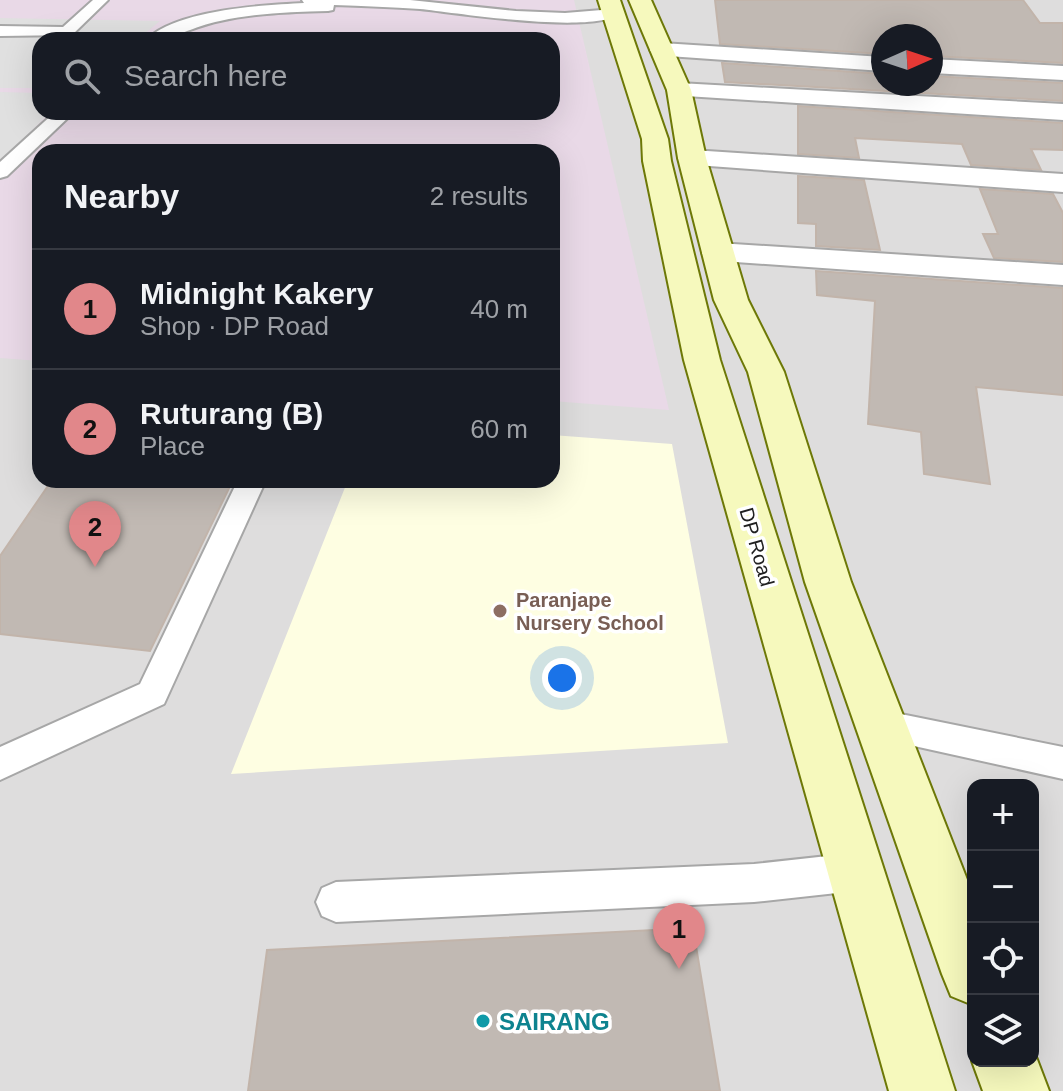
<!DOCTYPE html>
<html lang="en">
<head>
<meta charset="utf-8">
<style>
	:root { --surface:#171b24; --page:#20242c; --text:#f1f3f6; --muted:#9ea1a6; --line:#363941; --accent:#e1878a }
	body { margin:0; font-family:Helvetica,sans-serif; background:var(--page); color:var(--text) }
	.controls { position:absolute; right:24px; bottom:24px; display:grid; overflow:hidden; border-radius:16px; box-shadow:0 8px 32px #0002 }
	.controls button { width:72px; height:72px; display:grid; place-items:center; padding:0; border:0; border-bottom:2px solid var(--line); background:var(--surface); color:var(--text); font:40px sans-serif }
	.compass { position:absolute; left:871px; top:24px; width:72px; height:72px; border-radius:50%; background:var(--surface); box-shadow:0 8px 32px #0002; rotate:87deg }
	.you { position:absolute; left:562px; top:678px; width:28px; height:28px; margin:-20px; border:6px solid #fff; border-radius:50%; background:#1a73e8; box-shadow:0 0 0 12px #1a73e833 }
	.badge { display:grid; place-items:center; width:52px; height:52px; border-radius:50%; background:var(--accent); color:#111; font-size:26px; font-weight:700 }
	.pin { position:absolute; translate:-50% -66px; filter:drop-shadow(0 2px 4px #0008) }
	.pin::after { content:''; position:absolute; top:42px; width:28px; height:24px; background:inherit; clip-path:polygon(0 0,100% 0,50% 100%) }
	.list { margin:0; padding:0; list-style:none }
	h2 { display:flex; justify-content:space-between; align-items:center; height:104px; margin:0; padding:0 32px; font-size:34px }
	h2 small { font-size:26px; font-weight:400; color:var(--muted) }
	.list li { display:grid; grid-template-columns:52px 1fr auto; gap:24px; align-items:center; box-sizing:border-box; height:120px; padding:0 32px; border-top:2px solid var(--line) }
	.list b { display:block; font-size:30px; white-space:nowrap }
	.list p { margin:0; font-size:26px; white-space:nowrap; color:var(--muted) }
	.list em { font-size:26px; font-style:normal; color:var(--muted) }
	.icon { flex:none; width:44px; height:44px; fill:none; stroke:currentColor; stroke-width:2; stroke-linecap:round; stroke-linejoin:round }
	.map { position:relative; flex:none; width:1063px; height:1091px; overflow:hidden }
	.search { position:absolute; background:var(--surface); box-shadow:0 8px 32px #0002; left:32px; top:32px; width:528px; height:88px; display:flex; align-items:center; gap:20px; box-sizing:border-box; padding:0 28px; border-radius:24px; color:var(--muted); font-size:30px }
	.panel { position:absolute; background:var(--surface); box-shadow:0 8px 32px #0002; left:32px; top:144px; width:528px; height:344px; border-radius:24px }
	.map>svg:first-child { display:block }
	.residential { fill:#dedddd; fill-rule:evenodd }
	.industrial { fill:#e9d9e7; fill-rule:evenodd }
	.education { fill:#fefee2 }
	.parking { fill:#e0e0e0 }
	.building { fill:#c1b9b3; stroke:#c2b4aa; stroke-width:2 }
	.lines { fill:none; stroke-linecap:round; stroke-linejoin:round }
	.lane-casing { stroke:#a7a7a7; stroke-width:4 }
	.street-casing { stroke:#a7a7a7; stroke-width:4 }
	.secondary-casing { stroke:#6d7807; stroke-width:4 }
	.lane { fill:#fff; fill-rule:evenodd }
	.street { fill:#fff; fill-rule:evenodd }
	.secondary { fill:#f6f9bd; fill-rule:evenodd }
	.education-dot { fill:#8d6e63; stroke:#fff; stroke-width:3 }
	.culture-dot { fill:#0f9aa8; stroke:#fff; stroke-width:3 }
	.labels { text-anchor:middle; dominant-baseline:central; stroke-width:7; stroke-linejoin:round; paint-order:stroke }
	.street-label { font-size:20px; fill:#202020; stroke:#fff }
	.education-label { font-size:20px; font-weight:bold; fill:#785e54; stroke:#fff; text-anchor:start }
	.near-culture-label { font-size:24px; font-weight:bold; fill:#0d838f; stroke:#fff; text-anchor:start }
</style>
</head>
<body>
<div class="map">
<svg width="1063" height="1091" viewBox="0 0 1063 1091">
	<rect width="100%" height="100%" fill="#f1ede7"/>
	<path class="residential" d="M0 0H1063V1091H0ZM883 36H931V84H883ZM40 40H552V112H40ZM40 152H552V480H40ZM973 785H1033V1061H973Z"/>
	<path class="industrial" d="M0 0H574L669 410 552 401V152H40V361L0 358ZM40 40H552V112H40Z"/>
	<polygon class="education" points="552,435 672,444 728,743 231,774 348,480 552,480"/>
	<g class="parking">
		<polygon points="0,18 160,21 137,40 40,40 40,88 0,88"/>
		<polygon points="0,92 40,93 40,112 50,112 0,163"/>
	</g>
	<g class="building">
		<polygon points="715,0 1023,0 1040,23 1063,23 1063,63 931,56 931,36 883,36 883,54 720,44"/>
		<polygon points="722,63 883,74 883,84 931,84 931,76 1063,83 1063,101 725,82"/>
		<polygon points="798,106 1063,123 1063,150 1031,149 1041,170 971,165 962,144 855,138 859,158 798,154"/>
		<polygon points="798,176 864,180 880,250 816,246 816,224 798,223"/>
		<polygon points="980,189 1053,194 1063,213 1063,262 994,258 983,234 998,234"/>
		<polygon points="816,271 1063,288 1063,395 976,387 990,484 924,474 921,432 868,424 875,301 817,295"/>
		<polygon points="52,480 233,480 150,651 0,634 0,556"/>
		<polygon points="693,928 720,1091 248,1091 267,950"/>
	</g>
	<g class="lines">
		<defs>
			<g id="lane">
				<polygon points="93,0 108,0 72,35 0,36 0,26 63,27"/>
				<path d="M302 0H410L516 11 565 13 614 9 621 13C594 35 458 13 420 9 392 7 363 6 334 5L333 10 328 11C292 12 255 13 220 21 194 26 173 40 146 40 176 10 263 5 304 3Z"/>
				<polygon points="55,112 74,112 7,176 0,178 0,162"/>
				<polygon points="238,480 266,480 164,704 0,780 0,747 140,684"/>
				<polygon points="881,710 1063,747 1063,779 869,736 863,725 869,714"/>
				<polygon points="855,853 869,859 875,872 869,885 855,891 754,902 336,922 322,916 316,902 322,888 336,882 754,864"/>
			</g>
			<g id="street">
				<polygon points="662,43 883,57 883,71 654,55 650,50 654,45"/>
				<polygon points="931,59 1063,66 1063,80 931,73"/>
				<polygon points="679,83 1063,104 1063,120 670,95 667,90 670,85"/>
				<polygon points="692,150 1063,174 1063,192 682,164 678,158 682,152"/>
				<polygon points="718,243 1063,265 1063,285 707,260 702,253 707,246"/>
			</g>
			<g id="secondary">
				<polygon points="598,0 620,0 668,139 671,161 720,360 955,1091 889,1091 684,360 643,161 642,139"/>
				<polygon points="629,0 651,0 691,90 706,158 748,300 784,372 851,582 973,895 973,1005 951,996 942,974 805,582 748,372 714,300 678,158 667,90"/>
				<polygon points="1033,1049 1049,1091 983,1091 972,1061 973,1059 1033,1061"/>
			</g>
		</defs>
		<use href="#lane" class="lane-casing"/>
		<use href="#street" class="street-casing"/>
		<use href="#secondary" class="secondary-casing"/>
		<use href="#lane" class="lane"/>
		<use href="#street" class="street"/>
		<use href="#secondary" class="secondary"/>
	</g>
	<circle class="education-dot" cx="500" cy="611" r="8"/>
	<circle class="culture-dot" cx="483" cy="1021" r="8"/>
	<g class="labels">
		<g class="street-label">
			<text transform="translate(757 547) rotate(74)">DP Road</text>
		</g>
		<g class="education-label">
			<text x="516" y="600">Paranjape<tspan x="516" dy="23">Nursery School</tspan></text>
		</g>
		<g class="near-culture-label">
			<text x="499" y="1021">SAIRANG</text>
		</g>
	</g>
</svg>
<div class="controls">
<button>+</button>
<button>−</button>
<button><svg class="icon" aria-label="locate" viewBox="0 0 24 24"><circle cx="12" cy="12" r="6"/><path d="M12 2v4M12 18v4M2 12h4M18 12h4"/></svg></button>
<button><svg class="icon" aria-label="layers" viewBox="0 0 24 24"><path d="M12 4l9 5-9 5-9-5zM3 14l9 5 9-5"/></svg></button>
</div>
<svg class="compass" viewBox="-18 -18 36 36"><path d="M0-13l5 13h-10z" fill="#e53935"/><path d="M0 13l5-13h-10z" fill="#9ea1a6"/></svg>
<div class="you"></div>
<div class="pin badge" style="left:679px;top:969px">1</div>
<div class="pin badge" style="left:95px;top:567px">2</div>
<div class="search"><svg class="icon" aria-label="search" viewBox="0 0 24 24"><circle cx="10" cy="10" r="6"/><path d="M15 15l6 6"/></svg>Search here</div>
<section class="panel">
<h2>Nearby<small>2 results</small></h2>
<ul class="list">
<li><span class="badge">1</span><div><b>Midnight Kakery</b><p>Shop · DP Road</p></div><em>40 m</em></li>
<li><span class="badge">2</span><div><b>Ruturang (B)</b><p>Place</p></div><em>60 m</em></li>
</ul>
</section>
</div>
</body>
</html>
